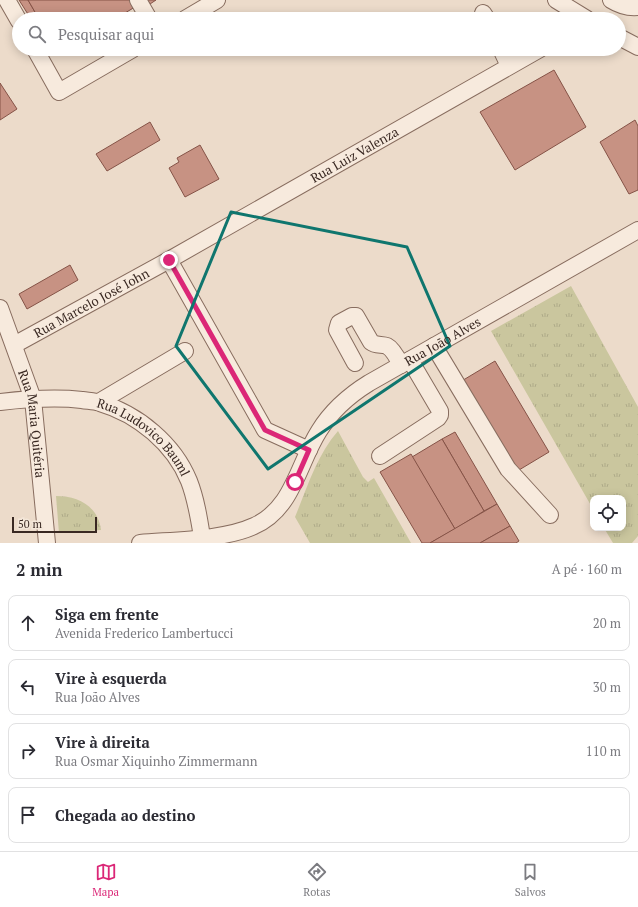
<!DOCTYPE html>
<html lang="pt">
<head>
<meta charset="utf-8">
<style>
	:root { --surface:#fff; --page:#f2f2f3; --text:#2b2b33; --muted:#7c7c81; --line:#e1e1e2; --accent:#db2777 }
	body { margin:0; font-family:"PT Serif",serif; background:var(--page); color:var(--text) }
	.controls { position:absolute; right:12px; bottom:12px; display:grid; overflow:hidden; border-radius:8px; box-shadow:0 2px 10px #0003 }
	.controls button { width:36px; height:36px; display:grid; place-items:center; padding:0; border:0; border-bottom:1px solid var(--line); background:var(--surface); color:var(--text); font:20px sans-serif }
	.scale { position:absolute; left:12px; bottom:10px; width:85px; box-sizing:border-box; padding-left:4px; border:2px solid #392822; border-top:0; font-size:11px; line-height:14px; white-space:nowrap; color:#392822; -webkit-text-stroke:3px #f4e7d9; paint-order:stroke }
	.stop { position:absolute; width:12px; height:12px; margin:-9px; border:3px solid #db2777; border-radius:50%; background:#fff }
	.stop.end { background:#db2777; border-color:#fff; box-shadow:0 1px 4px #0008 }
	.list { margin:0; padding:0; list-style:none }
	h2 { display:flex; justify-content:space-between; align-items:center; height:52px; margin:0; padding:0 16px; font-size:17px }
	h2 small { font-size:13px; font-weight:400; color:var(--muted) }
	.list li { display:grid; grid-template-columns:26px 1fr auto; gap:12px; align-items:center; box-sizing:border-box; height:56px; margin:0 8px 8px; padding:0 8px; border:1px solid var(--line); border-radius:8px }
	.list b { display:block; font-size:15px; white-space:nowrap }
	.list p { margin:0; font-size:13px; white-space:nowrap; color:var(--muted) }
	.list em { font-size:13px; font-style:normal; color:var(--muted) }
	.icon { flex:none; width:22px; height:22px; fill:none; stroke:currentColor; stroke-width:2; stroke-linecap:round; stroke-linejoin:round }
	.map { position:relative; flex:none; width:638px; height:543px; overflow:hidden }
	.search { position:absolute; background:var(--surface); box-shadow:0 2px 10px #0003; left:12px; right:12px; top:12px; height:44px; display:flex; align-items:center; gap:10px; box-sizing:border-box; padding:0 14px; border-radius:22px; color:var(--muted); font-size:15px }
	.sheet { height:308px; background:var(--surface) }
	nav { display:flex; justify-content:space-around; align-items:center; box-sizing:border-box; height:56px; border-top:1px solid var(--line); background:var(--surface); font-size:11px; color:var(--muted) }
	nav a { display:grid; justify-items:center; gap:2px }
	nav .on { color:var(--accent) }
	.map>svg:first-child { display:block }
	.grass { fill:url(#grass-tufts) }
	.building { fill:#c79283; stroke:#855347 }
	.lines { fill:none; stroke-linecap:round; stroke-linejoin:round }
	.minor-casing { stroke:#886d5f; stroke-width:18 }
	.minor { stroke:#f7eadd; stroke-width:16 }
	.route { stroke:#db2777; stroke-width:5 }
	.marked { fill:none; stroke:#0f766e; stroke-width:3; stroke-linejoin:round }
	.labels { text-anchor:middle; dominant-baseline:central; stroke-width:3.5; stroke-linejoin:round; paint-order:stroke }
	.street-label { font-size:13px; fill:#392822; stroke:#f4e7d9 }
</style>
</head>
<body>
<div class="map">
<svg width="638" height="543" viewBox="0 0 638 543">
	<defs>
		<pattern id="grass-tufts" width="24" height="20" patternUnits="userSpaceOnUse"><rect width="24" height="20" fill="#cac69e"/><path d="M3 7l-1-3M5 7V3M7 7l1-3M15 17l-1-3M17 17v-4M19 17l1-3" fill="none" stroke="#aeaa88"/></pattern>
	</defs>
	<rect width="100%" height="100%" fill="#ecdbca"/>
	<g class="grass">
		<polygon points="571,286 638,407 638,536 632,543 613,543 604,528 623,528 623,498 593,498 593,509 491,331"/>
		<path d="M338 431 363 477 368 482 374 478 411 543H310L295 517C307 488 317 455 338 431Z"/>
		<path d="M56 496C78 496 98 506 101 530L59 533Z"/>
	</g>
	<g class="building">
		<polygon points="19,0 28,0 39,19 31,19"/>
		<polygon points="28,0 130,0 135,7 115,19 39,19"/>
		<polygon points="147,0 156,0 150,4"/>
		<polygon points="554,70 586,127 515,170 480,112"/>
		<polygon points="0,83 17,109 0,120"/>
		<polygon points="635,120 638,126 638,190 629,194 600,142"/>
		<polygon points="150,122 160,140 107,171 96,154"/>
		<polygon points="200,145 219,179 185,197 169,168 179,162 177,158"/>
		<polygon points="70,265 78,280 27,309 19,294"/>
		<polygon points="495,361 549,452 514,473 460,382"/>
		<polygon points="455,432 497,504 484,511 442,439"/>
		<polygon points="442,439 484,511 455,529 412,457"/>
		<polygon points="411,454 455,529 430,543 422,543 380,472"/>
		<polygon points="497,504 510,526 480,543 430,543"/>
		<polygon points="510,526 519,541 516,543 480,543"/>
	</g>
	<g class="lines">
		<defs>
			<g id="minor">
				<polyline points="7,0 19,21"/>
				<polyline points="138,0 149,19"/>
				<polyline points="556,0 587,19"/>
				<path d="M611 0C619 5 628 8 638 7"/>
				<polyline points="483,13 487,19"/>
				<polyline points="185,19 217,0"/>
				<polyline points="619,37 638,47"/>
				<polyline points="35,49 59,92 133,49"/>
				<polyline points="501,49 509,66"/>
				<polyline points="169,260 265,430 309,450"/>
				<path id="s1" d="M0 308 33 399 47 543"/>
				<path id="s2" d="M14 345 169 260 540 49"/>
				<polyline points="434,346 508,469 550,515"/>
				<path d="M355 363 337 330 339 323 352 316H356L371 342C376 346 382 344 387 346 393 349 398 359 401 365"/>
				<path id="s3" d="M0 402C27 399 55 397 82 400 88 401 95 401 100 403 138 414 174 444 189 481 196 499 199 518 202 537"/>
				<polyline points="99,402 185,351"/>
				<polyline points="380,456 438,418 440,415 440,411 410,360"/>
				<path id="s4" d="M140 543C173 540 224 540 254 526 293 509 298 464 319 431 332 410 348 396 369 383L638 230"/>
			</g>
		</defs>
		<use href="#minor" class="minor-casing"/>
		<use href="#minor" class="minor"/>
	</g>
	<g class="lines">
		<polyline class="route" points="169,260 265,430 309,450 295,482"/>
	</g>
	<path class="marked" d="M231 212 407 247 450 346 268 469 176 346Z"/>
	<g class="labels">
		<g class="street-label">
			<text stroke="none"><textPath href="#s2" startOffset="390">Rua Luiz Valenza</textPath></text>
			<text stroke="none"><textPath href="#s2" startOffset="88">Rua Marcelo José Iohn</textPath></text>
			<text stroke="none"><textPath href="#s4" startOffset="388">Rua João Alves</textPath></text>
			<text stroke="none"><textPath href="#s1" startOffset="121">Rua Maria Quitéria</textPath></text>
			<text stroke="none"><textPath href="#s3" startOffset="157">Rua Ludovico Bauml</textPath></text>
		</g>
	</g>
</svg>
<div class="controls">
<button><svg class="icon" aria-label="locate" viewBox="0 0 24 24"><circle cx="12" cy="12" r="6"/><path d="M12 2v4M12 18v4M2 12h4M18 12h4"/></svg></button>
</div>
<div class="scale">50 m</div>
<div class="stop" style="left:295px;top:482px"></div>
<div class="stop end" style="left:169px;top:260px"></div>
<div class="search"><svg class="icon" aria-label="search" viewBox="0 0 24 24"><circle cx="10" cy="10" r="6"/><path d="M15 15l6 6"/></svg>Pesquisar aqui</div>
</div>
<section class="sheet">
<h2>2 min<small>A pé · 160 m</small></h2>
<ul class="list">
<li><svg class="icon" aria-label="ahead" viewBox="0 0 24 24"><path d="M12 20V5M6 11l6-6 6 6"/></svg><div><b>Siga em frente</b><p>Avenida Frederico Lambertucci</p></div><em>20 m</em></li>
<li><svg class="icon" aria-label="left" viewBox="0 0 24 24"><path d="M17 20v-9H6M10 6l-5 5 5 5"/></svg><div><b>Vire à esquerda</b><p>Rua João Alves</p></div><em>30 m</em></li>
<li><svg class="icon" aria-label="right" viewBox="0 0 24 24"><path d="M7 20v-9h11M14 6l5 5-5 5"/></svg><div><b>Vire à direita</b><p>Rua Osmar Xiquinho Zimmermann</p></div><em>110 m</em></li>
<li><svg class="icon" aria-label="arrive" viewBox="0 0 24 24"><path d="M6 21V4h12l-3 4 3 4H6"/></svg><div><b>Chegada ao destino</b></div></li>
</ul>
</section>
<nav>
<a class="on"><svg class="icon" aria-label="map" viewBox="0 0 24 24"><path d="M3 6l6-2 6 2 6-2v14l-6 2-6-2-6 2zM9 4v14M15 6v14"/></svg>Mapa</a>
<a><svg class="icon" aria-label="directions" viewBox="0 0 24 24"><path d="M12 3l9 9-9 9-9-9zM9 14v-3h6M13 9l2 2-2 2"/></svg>Rotas</a>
<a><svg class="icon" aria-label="saved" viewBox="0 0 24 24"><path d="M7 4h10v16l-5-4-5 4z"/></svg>Salvos</a>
</nav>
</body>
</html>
